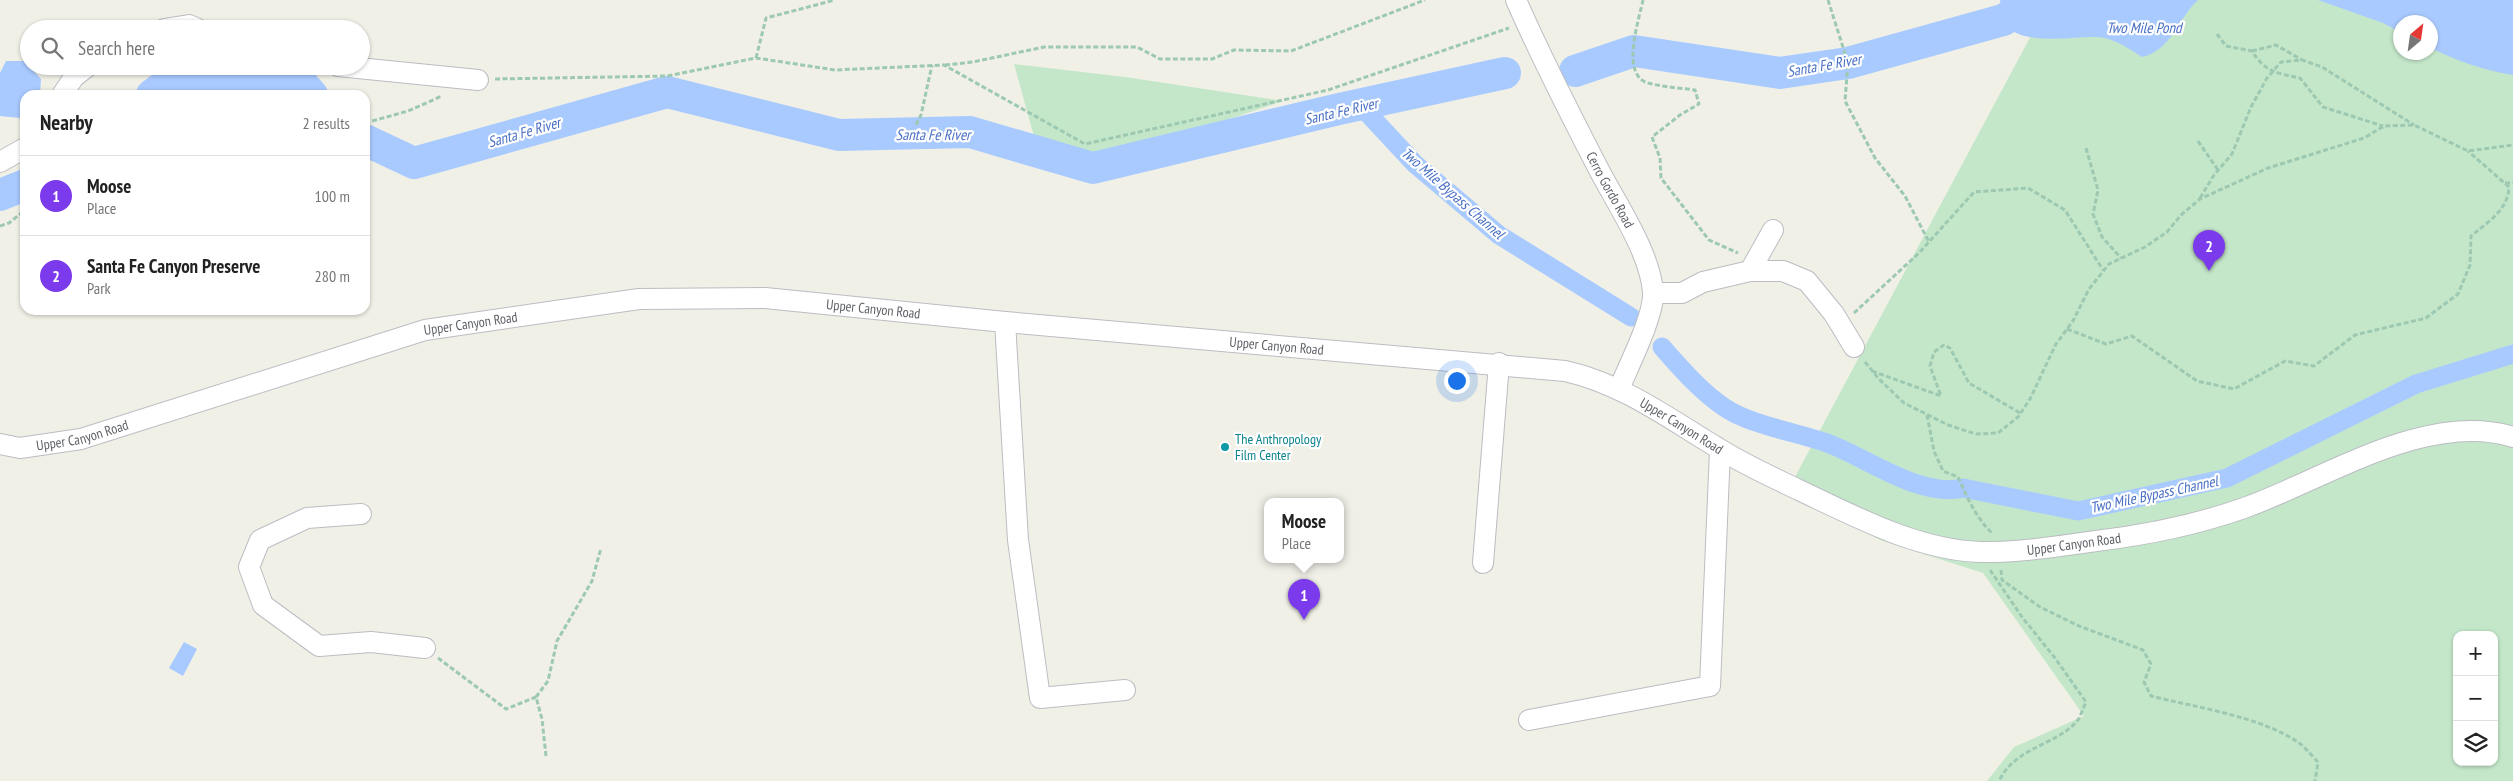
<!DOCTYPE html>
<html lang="en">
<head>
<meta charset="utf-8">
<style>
	:root { --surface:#fff; --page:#f2f2f2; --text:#222; --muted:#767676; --line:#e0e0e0; --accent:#7c3aed }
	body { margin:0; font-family:"PT Sans Narrow",sans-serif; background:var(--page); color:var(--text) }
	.controls { position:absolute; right:15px; bottom:15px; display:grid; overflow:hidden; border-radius:10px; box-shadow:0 1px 4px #0004 }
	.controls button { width:45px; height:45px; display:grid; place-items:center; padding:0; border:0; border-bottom:1px solid var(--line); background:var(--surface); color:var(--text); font:25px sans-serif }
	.compass { position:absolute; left:2393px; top:15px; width:45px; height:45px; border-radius:50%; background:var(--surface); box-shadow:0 1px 4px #0004; rotate:29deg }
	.you { position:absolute; left:1456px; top:380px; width:18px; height:18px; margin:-12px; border:4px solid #fff; border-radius:50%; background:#1a73e8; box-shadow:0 0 0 8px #1a73e833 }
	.badge { display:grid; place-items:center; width:32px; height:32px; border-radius:50%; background:var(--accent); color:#fff; font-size:16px; font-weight:700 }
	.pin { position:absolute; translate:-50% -41px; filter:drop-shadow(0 1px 2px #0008) }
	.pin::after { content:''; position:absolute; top:26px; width:18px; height:15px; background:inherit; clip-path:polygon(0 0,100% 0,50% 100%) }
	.popup { position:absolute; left:1264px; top:498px; width:80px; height:65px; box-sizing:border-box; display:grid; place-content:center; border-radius:10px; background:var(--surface); filter:drop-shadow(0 1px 4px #0005); font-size:16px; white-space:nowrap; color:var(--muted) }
	.popup b { font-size:19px; color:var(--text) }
	.popup::after { content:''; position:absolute; left:50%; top:100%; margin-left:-10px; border:10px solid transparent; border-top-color:var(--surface) }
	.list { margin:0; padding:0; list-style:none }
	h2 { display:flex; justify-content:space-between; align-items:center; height:65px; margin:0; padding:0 20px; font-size:21px }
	h2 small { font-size:16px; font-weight:400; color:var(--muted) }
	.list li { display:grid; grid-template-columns:32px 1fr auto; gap:15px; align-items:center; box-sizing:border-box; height:80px; padding:0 20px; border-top:1px solid var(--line) }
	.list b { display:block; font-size:19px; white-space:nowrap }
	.list p { margin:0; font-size:16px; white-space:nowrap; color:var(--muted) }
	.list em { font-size:16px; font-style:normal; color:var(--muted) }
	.icon { flex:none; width:28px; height:28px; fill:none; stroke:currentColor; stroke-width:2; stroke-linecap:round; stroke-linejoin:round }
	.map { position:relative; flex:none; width:2513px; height:781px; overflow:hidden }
	.search { position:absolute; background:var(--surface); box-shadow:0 1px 4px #0004; left:20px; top:20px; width:350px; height:55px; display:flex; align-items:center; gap:12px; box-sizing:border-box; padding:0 18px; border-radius:28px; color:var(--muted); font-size:19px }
	.panel { position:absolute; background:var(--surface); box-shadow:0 1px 4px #0004; left:20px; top:90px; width:350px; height:225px; border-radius:15px }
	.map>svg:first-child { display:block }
	.green { fill:#c4e7ca; fill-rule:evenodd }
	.water { fill:#a9caff }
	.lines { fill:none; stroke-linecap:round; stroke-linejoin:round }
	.canal { stroke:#a9caff; stroke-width:19 }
	.river { stroke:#a9caff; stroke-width:32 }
	.minor-casing { stroke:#bbbdc2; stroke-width:22 }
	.path { stroke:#9dc8b1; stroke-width:3; stroke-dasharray:5 2.5; stroke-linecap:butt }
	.minor { stroke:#fff; stroke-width:20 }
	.culture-dot { fill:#0f9aa8; stroke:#fff; stroke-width:2 }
	.labels { text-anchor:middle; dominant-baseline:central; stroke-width:4.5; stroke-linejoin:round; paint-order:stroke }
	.street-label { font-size:14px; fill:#5e6167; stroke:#fff }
	.culture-label { font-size:14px; fill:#0d838f; stroke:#fff; text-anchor:start }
	.water-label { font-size:15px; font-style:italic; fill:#496fc4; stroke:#fff }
</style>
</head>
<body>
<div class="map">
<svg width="2513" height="781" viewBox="0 0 2513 781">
	<rect width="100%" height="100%" fill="#f0f0e7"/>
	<g class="green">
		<path d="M2050 0H2513V781H1987L2014 747 2084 716 1983 573 1880 540 1788 490ZM2400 22H2430V52H2400ZM2457 635H2494V762H2457Z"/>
		<polygon points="1014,64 1125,77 1283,101 1172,138 1093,156 1035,140"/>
	</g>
	<g class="water">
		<path d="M2000 0H2198C2178 18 2171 51 2142 57 2128 48 2114 38 2097 37 2073 36 2012 48 2003 19 2001 14 2001 6 2000 0Z"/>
		<path d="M2318 0H2513V75C2483 70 2457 61 2431 48L2430 22H2400V32L2383 23Z"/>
		<polygon points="6,61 24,61 41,79 40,95 25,95 25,113 20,118 0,116 0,73"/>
		<polygon points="184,642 197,649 183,676 169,668"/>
	</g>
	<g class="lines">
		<g class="canal">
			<polyline points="1360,105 1415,164 1499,235 1631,317"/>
			<path d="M1662 347C1681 369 1711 403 1738 415 1767 429 1802 433 1832 445 1870 460 1921 498 1963 488L2078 511 2227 478 2416 384 2513 354"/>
		</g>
		<g class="river">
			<polyline points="1575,71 1634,51 1780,73 1848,63 2003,20 2038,0"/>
			<polyline points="152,95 171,81 295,76 312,95"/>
			<polyline points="365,140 414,163 667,92 839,135 970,132 1093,168 1339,109 1505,73"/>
			<polyline points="0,195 25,185"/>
		</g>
		<defs>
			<g id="minor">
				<path id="s1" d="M1516 0C1541 57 1569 112 1598 168 1616 203 1650 252 1653 292 1655 314 1628 367 1619 389"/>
				<polyline points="164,29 189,25 198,29"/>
				<polyline points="338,66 478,80"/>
				<polyline points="62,95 74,77 88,66"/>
				<polyline points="0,162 25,148"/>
				<polyline points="1750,271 1773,230"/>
				<polyline points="1653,293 1682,293 1703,282 1750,271 1783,271 1807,281 1834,314 1854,347"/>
				<polyline points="1005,322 1018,540 1040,698 1125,690"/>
				<path id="s2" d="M0 444 20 448 81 439 425 330 639 299 765 298 1005 322 1565 371C1623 384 1668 418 1718 448 1743 464 1772 477 1799 490 1854 516 1917 550 1980 552 2018 553 2059 546 2096 541 2146 535 2196 525 2244 508 2323 480 2427 410 2513 437"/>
				<polyline points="361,514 307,518 260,540 249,567 263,605 319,646 371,642 425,648"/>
				<polyline points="1483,563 1499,363"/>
				<polyline points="1529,720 1710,686 1720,450"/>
			</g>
		</defs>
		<use href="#minor" class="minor-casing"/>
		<g class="path">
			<path d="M1643 0C1639 20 1620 75 1648 83 1663 87 1680 88 1695 90L1699 104 1680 115 1652 137 1660 158 1661 178 1709 240 1738 253"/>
			<polyline points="1828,0 1848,63 1845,101 1875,158 1905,196 1929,242"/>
			<path d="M2217 34 2226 46 2252 51C2265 72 2276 73 2300 78L2323 107 2383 126"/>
			<polyline points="2252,51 2276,45 2302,60"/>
			<polyline points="756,58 766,18 835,0"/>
			<polyline points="945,65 973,62 1044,47 1137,47 1160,59 1212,59 1234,50 1291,51 1425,0"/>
			<polyline points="495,79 667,76 756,58 835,70 944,65 1085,144 1328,90 1509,28"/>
			<polyline points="365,123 408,111 442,96"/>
			<polyline points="916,125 921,115 932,65"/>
			<polyline points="2198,141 2218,170"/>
			<polyline points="2086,148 2098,190 2093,214 2102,237 2121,258"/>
			<polyline points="2505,183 2513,183"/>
			<polyline points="2200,198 2214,175 2232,154 2251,107 2267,78 2281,62 2302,60 2322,67 2414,125"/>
			<polyline points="0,226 9,223 25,210"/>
			<polyline points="1854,313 1919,253 1974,192 2028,188 2065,210 2103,270"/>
			<path d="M2067 329 2106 344 2132 336 2197 381 2234 389 2285 361 2314 366 2355 335 2426 318 2458 294 2470 265 2471 236C2488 222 2508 210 2509 187L2468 151"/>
			<polyline points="1865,362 1879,379 1904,403 1948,425 1976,434 1998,433 2018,417 2030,399 2056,344 2073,321 2089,289 2109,264 2145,247 2167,232 2181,215 2200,199 2268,168 2364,138 2384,126 2414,125 2468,151 2513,145"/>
			<polyline points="1872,371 1941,396 1930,366 1934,352 1944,345 1950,348 1969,383 2020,413"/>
			<path d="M1927 415 1934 451 1943 471 1958 477C1967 497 1976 518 1992 533"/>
			<path d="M1990 570 2022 617 2055 658 2086 702C2083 708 2081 715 2078 720 2058 745 2016 746 1999 781"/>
			<path d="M2001 570 2002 580 2040 607 2079 626 2143 650 2151 664 2144 682 2151 696C2194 707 2263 717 2299 743 2306 748 2312 756 2318 762L2315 781"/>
			<polyline points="438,658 506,709 536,697"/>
			<polyline points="546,756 542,719 536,697 548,681 557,641 592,581 601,548"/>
		</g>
		<use href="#minor" class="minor"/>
	</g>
	<circle class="culture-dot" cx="1225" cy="447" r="5"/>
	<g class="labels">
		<g class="street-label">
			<text stroke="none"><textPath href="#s1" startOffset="212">Cerro Gordo Road</textPath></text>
			<text stroke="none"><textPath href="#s2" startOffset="894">Upper Canyon Road</textPath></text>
			<text stroke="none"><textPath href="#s2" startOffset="489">Upper Canyon Road</textPath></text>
			<text stroke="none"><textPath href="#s2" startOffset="1299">Upper Canyon Road</textPath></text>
			<text stroke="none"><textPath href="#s2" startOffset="1718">Upper Canyon Road</textPath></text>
			<text stroke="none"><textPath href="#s2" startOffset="84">Upper Canyon Road</textPath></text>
			<text stroke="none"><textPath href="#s2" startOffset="2139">Upper Canyon Road</textPath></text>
		</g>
		<g class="culture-label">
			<text x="1235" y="439">The Anthropology<tspan x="1235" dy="16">Film Center</tspan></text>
		</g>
		<g class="water-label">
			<text x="2144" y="27">Two Mile Pond</text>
			<text transform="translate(1824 65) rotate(-10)">Santa Fe River</text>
			<text transform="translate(1341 111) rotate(-13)">Santa Fe River</text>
			<text transform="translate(524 132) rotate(-16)">Santa Fe River</text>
			<text x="933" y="134">Santa Fe River</text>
			<text transform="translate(1453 193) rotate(41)">Two Mile Bypass Channel</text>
			<text transform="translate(2154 494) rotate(-12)">Two Mile Bypass Channel</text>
		</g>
	</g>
</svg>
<div class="controls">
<button>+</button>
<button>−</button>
<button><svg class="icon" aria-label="layers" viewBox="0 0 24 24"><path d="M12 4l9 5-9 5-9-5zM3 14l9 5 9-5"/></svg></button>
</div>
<svg class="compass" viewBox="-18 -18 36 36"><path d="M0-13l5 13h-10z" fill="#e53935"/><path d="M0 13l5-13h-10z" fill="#767676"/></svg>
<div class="you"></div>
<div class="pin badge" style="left:1304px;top:620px">1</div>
<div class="popup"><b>Moose</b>Place</div>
<div class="pin badge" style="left:2209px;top:271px">2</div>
<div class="search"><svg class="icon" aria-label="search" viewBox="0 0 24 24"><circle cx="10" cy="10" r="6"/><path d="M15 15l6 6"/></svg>Search here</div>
<section class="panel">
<h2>Nearby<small>2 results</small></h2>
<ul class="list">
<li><span class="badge">1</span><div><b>Moose</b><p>Place</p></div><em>100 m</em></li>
<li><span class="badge">2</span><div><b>Santa Fe Canyon Preserve</b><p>Park</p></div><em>280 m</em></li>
</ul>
</section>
</div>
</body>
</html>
